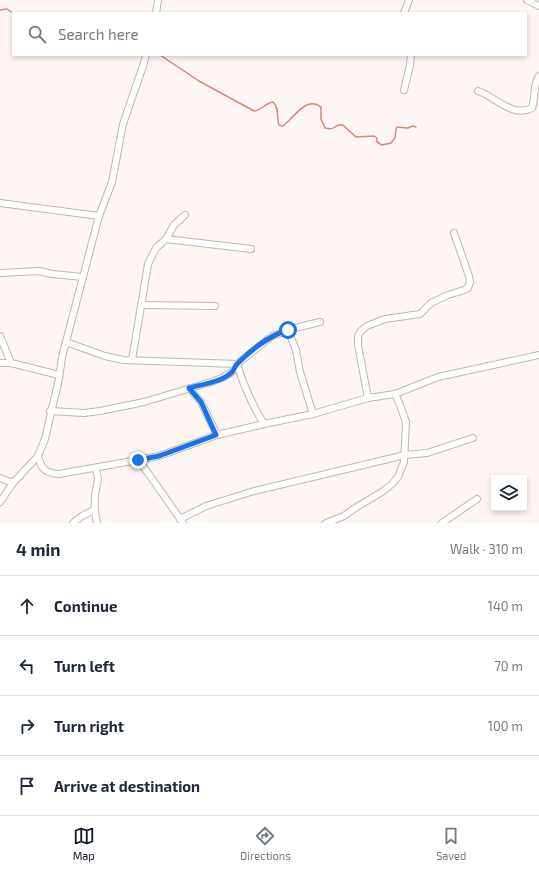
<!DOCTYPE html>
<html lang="en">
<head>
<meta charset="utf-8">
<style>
	:root { --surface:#fff; --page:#f2f2f3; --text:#1f2937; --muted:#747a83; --line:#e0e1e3; --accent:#111827 }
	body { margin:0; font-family:"Exo 2",sans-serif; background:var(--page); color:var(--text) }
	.controls { position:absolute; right:12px; bottom:12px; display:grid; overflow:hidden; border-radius:0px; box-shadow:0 2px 6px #0003 }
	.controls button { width:36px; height:36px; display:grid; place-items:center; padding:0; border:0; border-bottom:1px solid var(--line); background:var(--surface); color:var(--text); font:20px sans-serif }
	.stop { position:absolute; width:12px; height:12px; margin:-9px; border:3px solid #1a73e8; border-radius:50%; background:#fff }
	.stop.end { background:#1a73e8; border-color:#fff; box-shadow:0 1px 4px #0008 }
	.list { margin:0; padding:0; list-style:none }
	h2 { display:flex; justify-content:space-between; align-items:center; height:52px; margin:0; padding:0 16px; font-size:17px }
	h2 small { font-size:13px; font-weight:400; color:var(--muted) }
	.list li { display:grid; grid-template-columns:26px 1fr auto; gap:12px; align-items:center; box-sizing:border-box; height:60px; padding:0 16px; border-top:1px solid var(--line) }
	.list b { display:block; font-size:15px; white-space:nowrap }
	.list em { font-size:13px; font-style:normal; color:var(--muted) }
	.icon { flex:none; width:22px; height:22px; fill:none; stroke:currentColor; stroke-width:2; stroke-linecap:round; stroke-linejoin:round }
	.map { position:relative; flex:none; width:539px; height:523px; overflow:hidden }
	.search { position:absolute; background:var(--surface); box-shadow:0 2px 6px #0003; left:12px; right:12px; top:12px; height:44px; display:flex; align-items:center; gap:10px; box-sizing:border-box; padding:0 14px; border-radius:0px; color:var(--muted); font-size:15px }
	.sheet { height:292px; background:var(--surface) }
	nav { display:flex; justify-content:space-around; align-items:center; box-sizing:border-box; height:56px; border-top:1px solid var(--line); background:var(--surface); font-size:11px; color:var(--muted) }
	nav a { display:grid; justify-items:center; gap:2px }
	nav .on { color:var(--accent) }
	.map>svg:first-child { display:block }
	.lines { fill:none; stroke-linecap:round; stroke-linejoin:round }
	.stream { stroke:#d48a7a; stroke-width:1.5 }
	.minor-casing { stroke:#c2b6b4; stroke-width:8 }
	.minor { stroke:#fff; stroke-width:6 }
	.route { stroke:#1a73e8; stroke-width:5 }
</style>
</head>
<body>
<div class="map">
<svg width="539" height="523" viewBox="0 0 539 523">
	<rect width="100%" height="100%" fill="#fff5f3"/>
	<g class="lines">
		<g class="stream">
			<polyline points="0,10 7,9 13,13"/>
			<path d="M160 55 199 81 254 111C262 110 265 103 273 102 280 109 276 117 279 125L283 126C293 119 306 95 321 107V119L325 128C331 130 334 128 338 125H343L356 137 374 136 377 138V142L382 145 391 143 395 138 396 129 397 127 408 128 413 126 416 127"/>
		</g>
		<defs>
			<g id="minor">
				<polyline points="527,0 539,6"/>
				<polyline points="156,13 158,0"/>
				<polyline points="404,13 409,0"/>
				<polyline points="404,90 410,65 411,55"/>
				<path d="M478 91C496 97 512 118 532 108 536 97 532 87 539 76"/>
				<polyline points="0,203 99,216"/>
				<polyline points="166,239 251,249"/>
				<polyline points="0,273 39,271 52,274 83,277"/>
				<polyline points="141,305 215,306"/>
				<polyline points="288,330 296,350 300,372 313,414"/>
				<polyline points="0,336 11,363"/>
				<path d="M66 342 105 356 123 360 237 364C244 387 251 403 264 424"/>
				<polyline points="132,360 148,264 156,248 166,239 174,225 185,215"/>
				<polyline points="0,363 11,363 59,375"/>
				<polyline points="189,388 201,402 217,435"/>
				<polyline points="368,398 358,345 358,336 361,331 367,326 385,319 420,314 431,303 448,295 464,290 468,288 470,282 469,276 454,233"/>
				<polyline points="50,411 84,413 100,411 144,402 211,382 222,378 232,372 237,364 272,336 299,327 320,322"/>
				<path d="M38 456C41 469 45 473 59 474L138 460 148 473 183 523"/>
				<polyline points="138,460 159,456 217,435 264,424 313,414 368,398 395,394 438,377 539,355"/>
				<path d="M95 468C101 480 96 484 95 496 94 506 95 514 97 523"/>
				<polyline points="0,478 13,483"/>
				<polyline points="0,502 13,483 38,456 45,439 59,379 62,357 99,216 112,182 123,124 143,66 146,55"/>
				<polyline points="180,519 206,506 254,491 405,455 427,453 473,438"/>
				<polyline points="73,523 82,516 94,510"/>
				<polyline points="326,523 344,516 355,508 382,492 392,484 398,477 404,462 406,422 400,405 395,394"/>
				<polyline points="442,523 477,499"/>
			</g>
		</defs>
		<use href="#minor" class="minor-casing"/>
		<use href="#minor" class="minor"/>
	</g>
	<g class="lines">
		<path class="route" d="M138 460 159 456 216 435 201 402 189 388C203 384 222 382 232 372 234 370 235 366 237 364 250 351 270 335 288 330"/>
	</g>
</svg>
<div class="controls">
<button><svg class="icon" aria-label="layers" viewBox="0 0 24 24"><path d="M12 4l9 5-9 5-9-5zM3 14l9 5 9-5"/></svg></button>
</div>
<div class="stop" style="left:288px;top:330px"></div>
<div class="stop end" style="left:138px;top:460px"></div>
<div class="search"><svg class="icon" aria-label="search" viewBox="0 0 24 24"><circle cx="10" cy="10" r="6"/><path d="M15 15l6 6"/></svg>Search here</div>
</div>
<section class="sheet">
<h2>4 min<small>Walk · 310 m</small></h2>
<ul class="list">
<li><svg class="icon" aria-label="ahead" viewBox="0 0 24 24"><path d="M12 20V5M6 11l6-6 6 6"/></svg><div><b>Continue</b></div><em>140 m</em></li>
<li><svg class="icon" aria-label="left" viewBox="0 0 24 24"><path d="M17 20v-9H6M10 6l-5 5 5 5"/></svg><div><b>Turn left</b></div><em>70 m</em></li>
<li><svg class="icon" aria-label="right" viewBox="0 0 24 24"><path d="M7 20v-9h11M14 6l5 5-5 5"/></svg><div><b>Turn right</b></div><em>100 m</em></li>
<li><svg class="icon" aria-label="arrive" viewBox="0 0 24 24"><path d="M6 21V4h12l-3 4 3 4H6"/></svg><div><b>Arrive at destination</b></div></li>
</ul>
</section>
<nav>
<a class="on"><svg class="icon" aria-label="map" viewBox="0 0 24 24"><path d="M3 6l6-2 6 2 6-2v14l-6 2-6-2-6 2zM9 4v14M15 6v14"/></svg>Map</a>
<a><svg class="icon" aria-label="directions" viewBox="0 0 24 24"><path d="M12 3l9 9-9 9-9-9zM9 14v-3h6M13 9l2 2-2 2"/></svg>Directions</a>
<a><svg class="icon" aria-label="saved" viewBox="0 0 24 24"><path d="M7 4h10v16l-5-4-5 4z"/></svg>Saved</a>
</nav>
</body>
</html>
